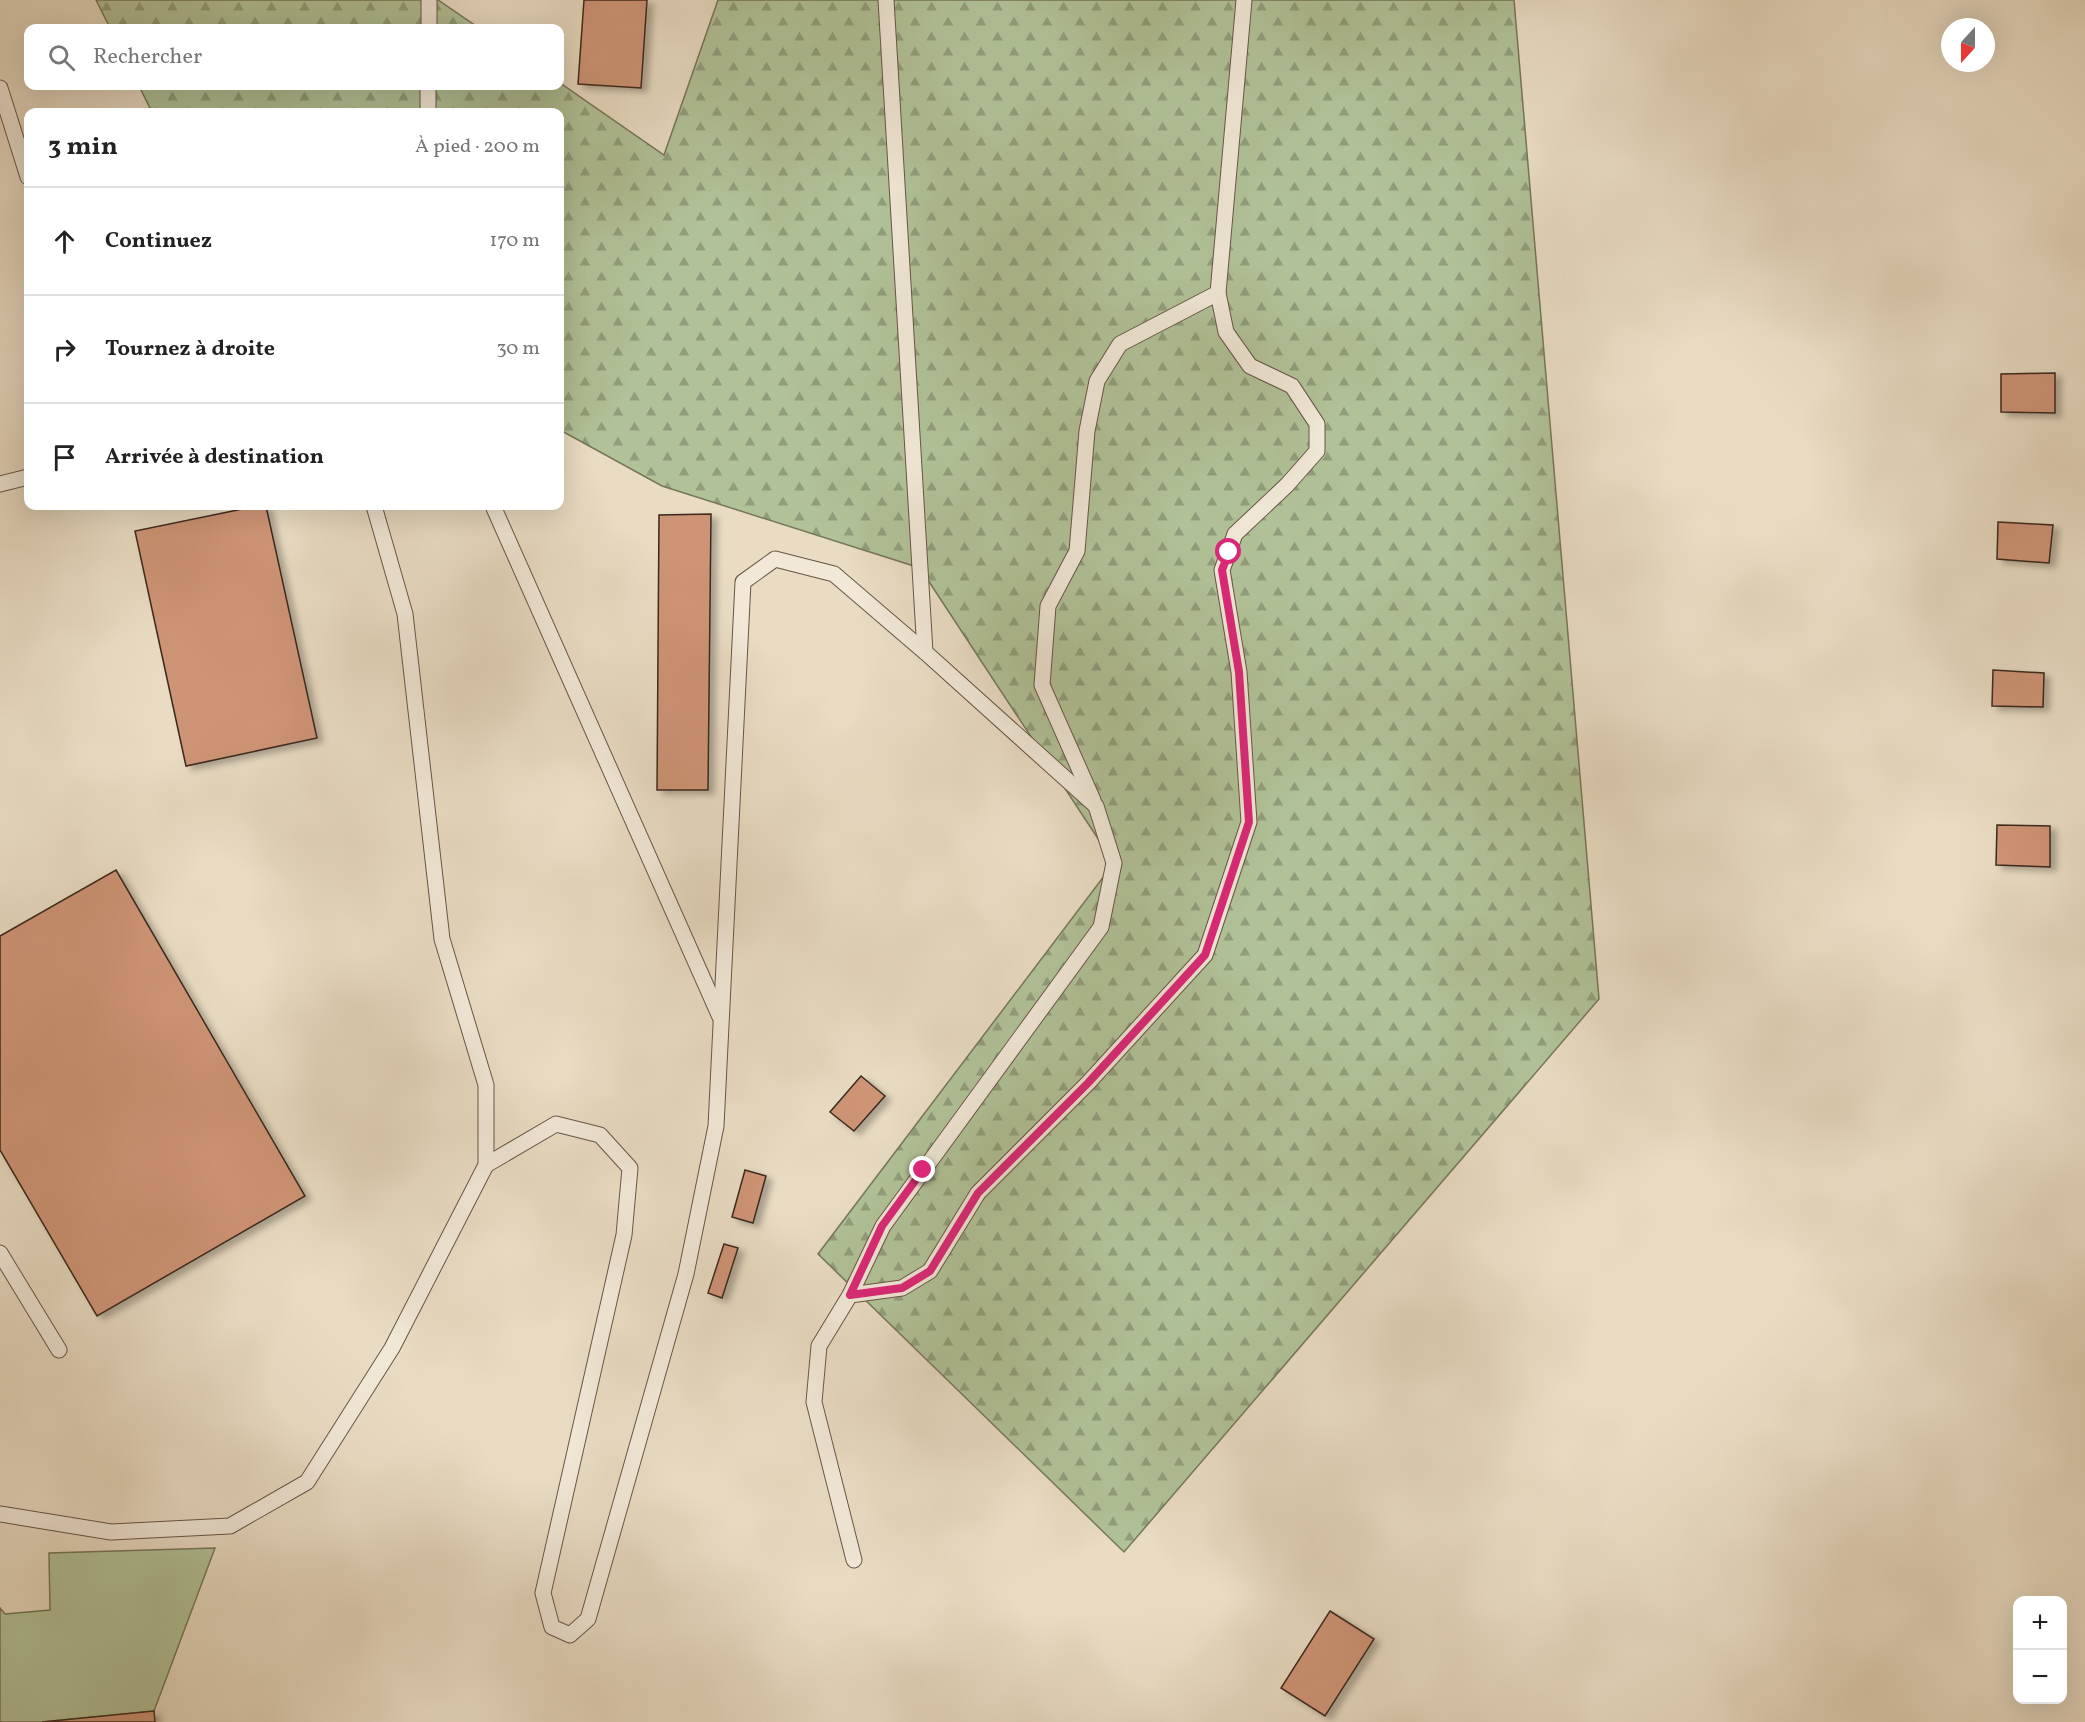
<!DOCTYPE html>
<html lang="fr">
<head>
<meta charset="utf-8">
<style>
	:root { --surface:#fff; --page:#f6f6f6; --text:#222; --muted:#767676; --line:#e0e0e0 }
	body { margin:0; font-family:Vollkorn,serif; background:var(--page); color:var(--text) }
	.controls { position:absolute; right:18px; bottom:18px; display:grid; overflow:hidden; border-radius:12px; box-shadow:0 6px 24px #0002 }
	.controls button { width:54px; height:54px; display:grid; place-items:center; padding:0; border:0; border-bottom:2px solid var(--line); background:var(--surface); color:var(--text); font:30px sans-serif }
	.compass { position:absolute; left:1941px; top:18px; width:54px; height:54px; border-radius:50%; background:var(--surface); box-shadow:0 6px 24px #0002; rotate:201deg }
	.stop { position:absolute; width:18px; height:18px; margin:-14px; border:4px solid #db2777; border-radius:50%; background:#fff }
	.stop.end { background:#db2777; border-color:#fff; box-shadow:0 2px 6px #0008 }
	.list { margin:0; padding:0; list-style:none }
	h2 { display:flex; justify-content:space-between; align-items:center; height:78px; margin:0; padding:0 24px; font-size:26px }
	h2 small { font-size:20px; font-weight:400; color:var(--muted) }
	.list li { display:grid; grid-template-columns:39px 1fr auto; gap:18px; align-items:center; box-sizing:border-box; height:108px; padding:0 24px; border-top:2px solid var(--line) }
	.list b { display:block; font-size:22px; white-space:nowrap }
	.list em { font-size:20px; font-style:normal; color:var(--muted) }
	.icon { flex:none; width:33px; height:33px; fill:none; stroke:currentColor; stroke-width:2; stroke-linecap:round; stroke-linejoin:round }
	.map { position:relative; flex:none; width:2085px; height:1722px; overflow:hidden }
	.search { position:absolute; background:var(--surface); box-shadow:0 6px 24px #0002; left:24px; top:24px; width:540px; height:66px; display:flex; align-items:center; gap:15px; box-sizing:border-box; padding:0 21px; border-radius:12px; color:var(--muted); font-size:22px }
	.panel { position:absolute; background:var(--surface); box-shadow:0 6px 24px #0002; left:24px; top:108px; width:540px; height:402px; border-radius:12px }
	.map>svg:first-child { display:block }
	.grass { fill:#b1c298; stroke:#76765a; stroke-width:1.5 }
	.forest { fill:url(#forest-firs); stroke:#76765a; stroke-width:1.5 }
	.building { fill:#ce9476; stroke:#3c291d; stroke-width:1.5; filter:url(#shadow) }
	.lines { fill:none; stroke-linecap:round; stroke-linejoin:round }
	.service-casing { stroke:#675646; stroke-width:17 }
	.service { stroke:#f1e8d8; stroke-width:15 }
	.route { stroke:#db2777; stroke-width:8 }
</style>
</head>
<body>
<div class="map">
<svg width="2085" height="1722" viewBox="0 0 2085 1722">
	<defs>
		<pattern id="forest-firs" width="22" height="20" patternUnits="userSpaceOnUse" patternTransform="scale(1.5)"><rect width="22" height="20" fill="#b1c298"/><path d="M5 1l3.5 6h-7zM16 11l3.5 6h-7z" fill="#919e7b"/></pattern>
		<filter id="shadow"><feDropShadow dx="6" dy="4" stdDeviation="3" flood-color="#0004"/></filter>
	</defs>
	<rect width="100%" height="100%" fill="#e9dcc3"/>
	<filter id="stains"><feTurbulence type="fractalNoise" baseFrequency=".00333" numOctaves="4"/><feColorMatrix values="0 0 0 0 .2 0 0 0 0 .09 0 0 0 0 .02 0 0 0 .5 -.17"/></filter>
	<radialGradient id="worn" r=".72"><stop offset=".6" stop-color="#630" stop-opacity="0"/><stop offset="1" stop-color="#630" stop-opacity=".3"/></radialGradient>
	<polygon class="grass" points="215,1548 154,1711 42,1722 0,1722 0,1608 5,1614 50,1610 49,1553"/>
	<g class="forest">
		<polygon points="96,0 438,0 479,28 110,28"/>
		<polygon points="718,0 1514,0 1599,999 1124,1552 818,1254 1114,863 920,568 662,486 560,430 560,112 152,112 139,86 560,86 560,83 664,155"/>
	</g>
	<g class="building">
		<polygon points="584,0 647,0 641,88 578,84"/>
		<polygon points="2055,373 2055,413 2001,412 2001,374"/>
		<polygon points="257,506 266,506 317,738 186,766 135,531"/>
		<polygon points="711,514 708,790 657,790 659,515"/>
		<polygon points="1998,522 2053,525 2049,563 1997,559"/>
		<polygon points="1993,670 2044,673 2043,707 1992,706"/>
		<polygon points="1997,825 2050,826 2050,867 1996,865"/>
		<polygon points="116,870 305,1196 97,1316 0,1150 0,936"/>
		<polygon points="861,1076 885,1096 854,1131 830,1112"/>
		<polygon points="745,1170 766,1176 753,1223 732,1217"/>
		<polygon points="724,1244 738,1248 722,1298 708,1293"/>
		<polygon points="1330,1611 1374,1639 1325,1716 1281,1688"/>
		<polygon points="154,1711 155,1722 42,1722"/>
	</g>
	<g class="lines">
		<defs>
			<g id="service">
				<polyline points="429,28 429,0"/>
				<polyline points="0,88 28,177"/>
				<polyline points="428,112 428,86"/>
				<polyline points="0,484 28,477"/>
				<polyline points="493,506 720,1017"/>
				<polyline points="1093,800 1042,685 1048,606 1077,551 1087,431 1097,381 1120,344 1218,293"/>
				<polyline points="486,1165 556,1124 600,1135 630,1168 624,1235 543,1593 552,1627 570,1635 588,1619 686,1274 716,1126 743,582 775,559 834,574 925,652"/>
				<polyline points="0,1253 59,1350"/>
				<polyline points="850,1295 902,1288 930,1271 978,1193 1088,1083 1205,955 1249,822 1239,672 1222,570 1235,534 1287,485 1317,451 1317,424 1292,386 1250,366 1226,332 1218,293 1244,0"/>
				<polyline points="0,1514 111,1532 230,1526 307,1482 392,1348 486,1165 486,1085 442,939 405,614 374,506"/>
				<polyline points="854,1560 814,1402 819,1346 850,1295 883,1226 1101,927 1114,863 1096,806 925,652 886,0"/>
			</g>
		</defs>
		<use href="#service" class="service-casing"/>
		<use href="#service" class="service"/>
	</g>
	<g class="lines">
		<polyline class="route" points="923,1170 882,1226 850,1295 902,1288 930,1271 978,1193 1088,1083 1205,955 1249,822 1239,672 1222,570 1229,552"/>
	</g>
	<rect width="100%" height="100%" filter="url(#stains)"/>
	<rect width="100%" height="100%" fill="url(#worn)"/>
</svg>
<div class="controls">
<button>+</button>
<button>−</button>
</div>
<svg class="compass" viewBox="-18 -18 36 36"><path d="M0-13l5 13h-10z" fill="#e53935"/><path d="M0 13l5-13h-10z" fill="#767676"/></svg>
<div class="stop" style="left:1229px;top:552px"></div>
<div class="stop end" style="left:923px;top:1170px"></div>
<div class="search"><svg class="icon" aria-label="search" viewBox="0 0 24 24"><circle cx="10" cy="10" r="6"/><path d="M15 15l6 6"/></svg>Rechercher</div>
<section class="panel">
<h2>3 min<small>À pied · 200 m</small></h2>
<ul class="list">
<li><svg class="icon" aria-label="ahead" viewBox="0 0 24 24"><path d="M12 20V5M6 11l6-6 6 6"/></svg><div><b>Continuez</b></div><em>170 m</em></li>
<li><svg class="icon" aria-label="right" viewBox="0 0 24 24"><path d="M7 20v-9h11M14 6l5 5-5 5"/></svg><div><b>Tournez à droite</b></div><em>30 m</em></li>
<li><svg class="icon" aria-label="arrive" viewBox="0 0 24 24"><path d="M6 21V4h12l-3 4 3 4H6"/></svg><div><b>Arrivée à destination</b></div></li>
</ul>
</section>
</div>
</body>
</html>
